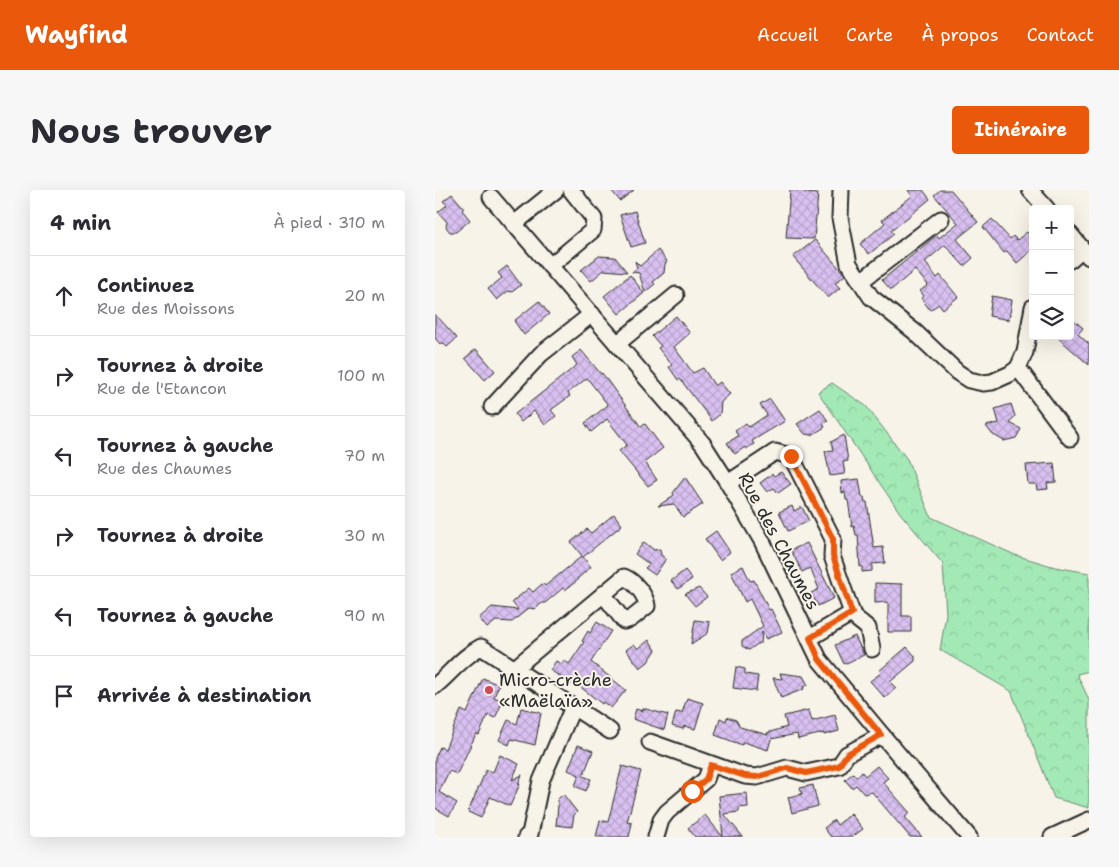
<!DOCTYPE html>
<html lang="fr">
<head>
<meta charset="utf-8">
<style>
	:root { --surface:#fff; --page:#f7f7f7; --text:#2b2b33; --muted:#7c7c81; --line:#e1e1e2; --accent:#ea580c }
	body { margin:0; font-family:"Shantell Sans",sans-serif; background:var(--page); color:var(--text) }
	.controls { position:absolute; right:15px; top:15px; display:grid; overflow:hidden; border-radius:5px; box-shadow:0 5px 20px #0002 }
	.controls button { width:45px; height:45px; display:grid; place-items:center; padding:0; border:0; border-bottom:1px solid var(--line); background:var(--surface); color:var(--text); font:25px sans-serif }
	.stop { position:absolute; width:15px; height:15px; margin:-11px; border:4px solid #ea580c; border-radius:50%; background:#fff }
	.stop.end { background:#ea580c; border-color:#fff; box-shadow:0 1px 5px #0008 }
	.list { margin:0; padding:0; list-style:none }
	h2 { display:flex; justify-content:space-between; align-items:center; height:65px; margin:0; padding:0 20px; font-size:21px }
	h2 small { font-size:16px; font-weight:400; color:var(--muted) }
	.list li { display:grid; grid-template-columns:32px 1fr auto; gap:15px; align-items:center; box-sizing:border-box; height:80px; padding:0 20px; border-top:1px solid var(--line) }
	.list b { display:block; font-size:19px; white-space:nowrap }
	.list p { margin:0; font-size:16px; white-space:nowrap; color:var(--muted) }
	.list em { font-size:16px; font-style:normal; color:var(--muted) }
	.icon { flex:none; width:28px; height:28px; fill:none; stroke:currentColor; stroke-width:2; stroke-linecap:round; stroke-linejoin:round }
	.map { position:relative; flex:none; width:654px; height:647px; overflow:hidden; border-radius:5px }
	header { display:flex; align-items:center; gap:30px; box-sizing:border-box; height:70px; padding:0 25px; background:var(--accent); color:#fff }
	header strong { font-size:24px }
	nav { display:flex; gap:28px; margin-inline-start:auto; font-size:18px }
	.intro { display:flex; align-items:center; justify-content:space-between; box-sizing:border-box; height:120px; padding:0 30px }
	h1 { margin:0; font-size:35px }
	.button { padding:12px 22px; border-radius:5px; background:var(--accent); color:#fff; font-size:18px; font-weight:700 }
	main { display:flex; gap:30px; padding:0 30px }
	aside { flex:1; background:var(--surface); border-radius:5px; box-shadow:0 5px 20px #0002 }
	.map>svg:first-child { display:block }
	.forest { fill:url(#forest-crowns); stroke:#678a70 }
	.building { fill:url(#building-cross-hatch); stroke:#2b2b2b }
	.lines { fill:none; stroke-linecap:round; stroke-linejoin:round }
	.minor-casing { stroke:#2b2b2b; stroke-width:19 }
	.minor { stroke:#f7f3e8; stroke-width:15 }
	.route { stroke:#ea580c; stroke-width:6 }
	.poi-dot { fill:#d1495b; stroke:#f7f3e8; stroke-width:2 }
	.labels { text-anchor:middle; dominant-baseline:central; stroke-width:4; stroke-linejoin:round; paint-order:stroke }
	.street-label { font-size:18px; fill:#2b2b2b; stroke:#f7f3e8 }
	.poi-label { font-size:18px; fill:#2b2b2b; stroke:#f7f3e8; text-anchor:start }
</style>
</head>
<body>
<header>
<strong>Wayfind</strong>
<nav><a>Accueil</a><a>Carte</a><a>À propos</a><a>Contact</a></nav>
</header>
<div class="intro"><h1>Nous trouver</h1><a class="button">Itinéraire</a></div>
<main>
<aside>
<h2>4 min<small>À pied · 310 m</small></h2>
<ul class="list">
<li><svg class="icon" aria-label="ahead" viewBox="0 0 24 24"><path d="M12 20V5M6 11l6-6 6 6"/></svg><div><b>Continuez</b><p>Rue des Moissons</p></div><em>20 m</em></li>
<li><svg class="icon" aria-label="right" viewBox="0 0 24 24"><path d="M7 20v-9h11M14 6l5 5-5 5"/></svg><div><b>Tournez à droite</b><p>Rue de l'Etancon</p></div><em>100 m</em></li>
<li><svg class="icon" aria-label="left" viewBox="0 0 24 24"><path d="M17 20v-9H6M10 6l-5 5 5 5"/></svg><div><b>Tournez à gauche</b><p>Rue des Chaumes</p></div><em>70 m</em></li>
<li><svg class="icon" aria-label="right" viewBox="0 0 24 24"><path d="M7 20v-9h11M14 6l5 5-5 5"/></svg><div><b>Tournez à droite</b></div><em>30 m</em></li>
<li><svg class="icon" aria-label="left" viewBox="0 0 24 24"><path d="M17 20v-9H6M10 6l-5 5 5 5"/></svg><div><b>Tournez à gauche</b></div><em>90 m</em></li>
<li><svg class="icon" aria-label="arrive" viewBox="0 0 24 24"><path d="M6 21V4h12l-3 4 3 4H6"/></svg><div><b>Arrivée à destination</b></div></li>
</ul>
</aside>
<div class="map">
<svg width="654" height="647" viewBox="0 0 654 647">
	<defs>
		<pattern id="forest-crowns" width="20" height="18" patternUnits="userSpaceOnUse" patternTransform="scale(1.25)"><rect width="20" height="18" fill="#a3e9b6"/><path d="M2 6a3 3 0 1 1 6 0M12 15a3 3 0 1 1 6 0" fill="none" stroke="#8cc89d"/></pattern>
		<pattern id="building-cross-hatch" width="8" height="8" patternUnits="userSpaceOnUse" patternTransform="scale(1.25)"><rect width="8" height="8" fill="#d8c0f0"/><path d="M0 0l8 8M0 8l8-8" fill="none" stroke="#baa5ce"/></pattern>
	</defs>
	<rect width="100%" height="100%" fill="#f7f3e8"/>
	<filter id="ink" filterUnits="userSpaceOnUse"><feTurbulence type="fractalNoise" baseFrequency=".02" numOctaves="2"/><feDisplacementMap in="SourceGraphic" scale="10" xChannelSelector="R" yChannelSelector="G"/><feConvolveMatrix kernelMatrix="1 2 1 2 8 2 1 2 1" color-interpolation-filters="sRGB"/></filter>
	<g filter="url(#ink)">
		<polygon class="forest" points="397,193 431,216 472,269 496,327 580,365 620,377 654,383 654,481 642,484 654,510 654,618 619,608 576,501 505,460 511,424 508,374 465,323 383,202"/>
		<g class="building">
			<polygon points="176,0 199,0 185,11"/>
			<polygon points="355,0 370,0 370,3 383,4 379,49 351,48"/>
			<polygon points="473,0 488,0 495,9 456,41 459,44 434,64 425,54 450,33 447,30 477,6"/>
			<polygon points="505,0 516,0 543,32 522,49 538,68 529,76 510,55 490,72 502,88 505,85 523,107 508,119 504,114 495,120 486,108 489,106 485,101 493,95 480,80 456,100 447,90 502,45 504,48 523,33 499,5"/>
			<polygon points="17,4 29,18 27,20 35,30 21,42 15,42 11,37 12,32 3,22 12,15 8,11"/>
			<polygon points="200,21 210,53 196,57 185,25"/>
			<polygon points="557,29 575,49 578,46 582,50 592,42 598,48 598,59 582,73 572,61 569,63 548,37"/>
			<polygon points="380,50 410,85 400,93 405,98 393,108 358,67"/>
			<polygon points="223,60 232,71 230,74 229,83 218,92 220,94 210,102 204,83 197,82 202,78 200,71 205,76"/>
			<polygon points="164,66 180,67 192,82 169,80 156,91 146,80"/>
			<polygon points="72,76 86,95 77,102 73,101 62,110 53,99 67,88 63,83"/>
			<polygon points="195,85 209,103 184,124 169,106"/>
			<polygon points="557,106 577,110 574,130 554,126"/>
			<polygon points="104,111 114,124 89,145 79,131"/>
			<polygon points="0,124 22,148 12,157 7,152 5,154 0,148"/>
			<polygon points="241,126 255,143 239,157 258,183 268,178 280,196 285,192 295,204 286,212 285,224 277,231 245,189 243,190 234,177 237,175 223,158 226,156 217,146"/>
			<polygon points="635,127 648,138 643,144 654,154 654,175 621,146 635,146"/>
			<polygon points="41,159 60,181 50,190 30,168"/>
			<polygon points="146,160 166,184 167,183 206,237 210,234 228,258 210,272 222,290 213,296 184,261 192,255 172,229 156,242 150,233 173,215 152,188 133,203 135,206 116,220 121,226 110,235 99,221 86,232 80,224 142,175 137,167"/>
			<polygon points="335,209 350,231 317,251 319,254 311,259 310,257 300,264 292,253 303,246 300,241 311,233 314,237 332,225 325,215"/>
			<polygon points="576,214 580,226 575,233 586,239 581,248 569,251 557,244 551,236 564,233 560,219"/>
			<polygon points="385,219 393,231 388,234 390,237 377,245 370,244 362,234"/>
			<polygon points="409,245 413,271 408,272 410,284 395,286 390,261 398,260 396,252"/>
			<polygon points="619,273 621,292 612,293 613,299 602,300 601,294 593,294 591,275"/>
			<polygon points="346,282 356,294 343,303 339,298 332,302 325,293 337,284 339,286"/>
			<polygon points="250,287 268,314 248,327 239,314 223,316 239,305 238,303"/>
			<polygon points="424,289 427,307 429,307 430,312 432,312 439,358 448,357 450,373 437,374 437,381 427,382 427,376 425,377 423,345 421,345 419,336 417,337 413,310 411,310 410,302 407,303 406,291"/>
			<polygon points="357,316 359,321 367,317 374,331 353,341 344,322"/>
			<polygon points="179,324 187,335 148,367 156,377 142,389 143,390 130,400 128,398 110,413 107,413 100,419 94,418 77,432 61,431 52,438 44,428 57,417 83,420 77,412 94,398 98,402 108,393 110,396 147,366 136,352 152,339 156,343"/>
			<polygon points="281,341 295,362 285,370 270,349"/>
			<polygon points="209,352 219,360 225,359 226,365 231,369 220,385 210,378 214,374 200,364"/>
			<polygon points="372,353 399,408 383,416 376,403 384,399 375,378 367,382 356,360"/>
			<polygon points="308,376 315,391 319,390 334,420 336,419 347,442 331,449 327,442 326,453 324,453 314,460 307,456 307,451 328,436 315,409 310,412 296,382"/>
			<polygon points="250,380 257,389 243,399 236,391"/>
			<polygon points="440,393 467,394 467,426 476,426 476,442 453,442 453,412 440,413"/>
			<polygon points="264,398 272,407 260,416 250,404"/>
			<polygon points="260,430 275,432 273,443 256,454"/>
			<polygon points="162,432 176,441 156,472 191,500 176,518 168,512 167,514 143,495 141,497 115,480 121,471 127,474 129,470 134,474 149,452 147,451 153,441 155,443"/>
			<polygon points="420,446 429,465 409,474 400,455"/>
			<polygon points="214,450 221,460 213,472 205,478 191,460 199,454 203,459"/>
			<polygon points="472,457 480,466 480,471 455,492 461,498 450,508 435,491 446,483 444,481"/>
			<polygon points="301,477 310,479 310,484 323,486 321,501 298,498"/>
			<polygon points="345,483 368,486 373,495 368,497 369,499 346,508 338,488 347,489"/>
			<polygon points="48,488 64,495 59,507 68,511 60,528 53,525 44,545 41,544 22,584 14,581 4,602 22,613 14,626 0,618 0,568 5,557 10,559 26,520 32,523"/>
			<polygon points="252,508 268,513 260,539 249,536 248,539 237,536 241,522 247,523"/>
			<polygon points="86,518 106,523 100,555 76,549 74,555 64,550 73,530 82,534"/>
			<polygon points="201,519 207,521 208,519 211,519 233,525 229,540 198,529"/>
			<polygon points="374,520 377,531 400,525 404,541 389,545 389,543 363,549 362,544 336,549 333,560 308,552 307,555 280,545 285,528 291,531 292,527 301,530 305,537 333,545 332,543 352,537 349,526"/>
			<polygon points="143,555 158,561 148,586 156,589 151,601 140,596 144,585 133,580"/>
			<polygon points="65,565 84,574 77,590 87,585 83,594 85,594 75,616 55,607 46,628 33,622 51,580 58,582"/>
			<polygon points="187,576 206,581 192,632 197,633 194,647 161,647 165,630 173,632"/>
			<polygon points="442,576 453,588 448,592 475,623 470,627 487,647 475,647 437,602 429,604 421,595 417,598 410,590 418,583 421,587 427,582 430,586"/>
			<polygon points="378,595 383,616 357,623 353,607 367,604 365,598"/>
			<polygon points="312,603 313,617 304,618 304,622 289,624 308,647 288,647 284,606"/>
			<polygon points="128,604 142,622 139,625 137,637 121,635 123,616 122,610"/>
			<polygon points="416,624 428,639 417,647 396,647 389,638 399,630 402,635"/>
			<polygon points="270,625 288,647 260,647 253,638"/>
		</g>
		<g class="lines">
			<defs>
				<g id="minor">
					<polyline points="406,0 405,28 414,74 436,107 480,142 522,182 534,190 548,193 557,192 575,184 583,178 590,162 598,117"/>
					<polyline points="595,0 612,19"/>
					<polyline points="56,7 268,254 293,293 327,351 384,469 447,545 534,647"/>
					<polyline points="79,34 121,0"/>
					<polyline points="635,44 654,67"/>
					<polyline points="635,70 647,59"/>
					<polyline points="115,76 158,40 159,29 136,0"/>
					<polyline points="426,91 506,29"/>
					<polyline points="182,154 241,105"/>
					<polyline points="583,178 635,248"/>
					<polyline points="57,217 106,164 157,124"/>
					<polyline points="293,293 340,262 356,266 398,349 397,366 407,395 418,426 433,438 437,459"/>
					<polyline points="375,448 417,423"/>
					<path d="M80 478 189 387C199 391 211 405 212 416L196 429 189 431 168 404"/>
					<path d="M0 496C15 484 28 466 46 457L175 541"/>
					<polyline points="215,552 310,586 322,587 352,578 371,583 404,576 412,564 447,545"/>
					<polyline points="91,647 95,644 106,591 138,517"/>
					<polyline points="221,647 226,630 232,622 271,589 276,575"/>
					<polyline points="617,647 654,630"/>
				</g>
			</defs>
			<use href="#minor" class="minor-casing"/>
			<use href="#minor" class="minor"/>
		</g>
	</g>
	<g class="lines" filter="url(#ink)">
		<polyline class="route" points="257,601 271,589 276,575 310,586 322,587 352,578 371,583 404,576 412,564 446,545 384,469 375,448 417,423 398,366 398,349 356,266"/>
	</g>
	<circle class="poi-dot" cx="54" cy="500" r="5"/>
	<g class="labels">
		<g class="street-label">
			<text transform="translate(344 351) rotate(62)">Rue des Chaumes</text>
		</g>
		<g class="poi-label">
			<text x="64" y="490">Micro-crèche<tspan x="64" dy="21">«Maëlaïa»</tspan></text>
		</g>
	</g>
</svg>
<div class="controls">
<button>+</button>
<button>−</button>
<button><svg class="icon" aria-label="layers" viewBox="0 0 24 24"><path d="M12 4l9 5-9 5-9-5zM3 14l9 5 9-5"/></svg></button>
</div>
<div class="stop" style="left:257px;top:601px"></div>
<div class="stop end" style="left:356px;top:266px"></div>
</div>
</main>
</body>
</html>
